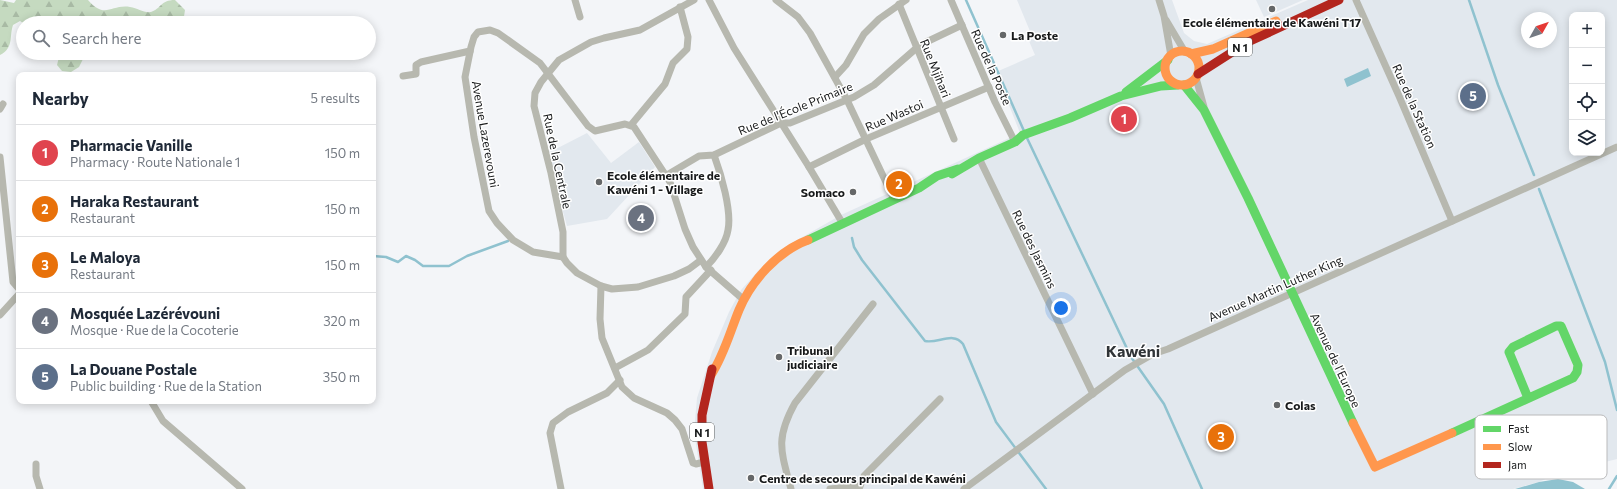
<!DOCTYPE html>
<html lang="en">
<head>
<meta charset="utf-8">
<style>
	:root { --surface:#fff; --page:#f6f6f7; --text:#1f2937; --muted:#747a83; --line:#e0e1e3; --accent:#656768 }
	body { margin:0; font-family:Commissioner,sans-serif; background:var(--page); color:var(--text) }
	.controls { position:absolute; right:12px; top:12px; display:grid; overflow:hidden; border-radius:8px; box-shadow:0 2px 10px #0003 }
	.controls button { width:36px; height:36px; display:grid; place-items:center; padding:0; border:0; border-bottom:1px solid var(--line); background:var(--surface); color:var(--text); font:20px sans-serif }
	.compass { position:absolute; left:1521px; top:12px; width:36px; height:36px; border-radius:50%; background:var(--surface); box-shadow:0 2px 10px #0003; rotate:50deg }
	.you { position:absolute; left:1061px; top:308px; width:14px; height:14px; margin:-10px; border:3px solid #fff; border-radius:50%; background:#1a73e8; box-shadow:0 0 0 6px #1a73e833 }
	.badge { display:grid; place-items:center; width:26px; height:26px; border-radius:50%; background:var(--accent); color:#fff; font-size:13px; font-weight:700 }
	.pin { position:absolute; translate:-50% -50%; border:2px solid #fff; box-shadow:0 1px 4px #0006 }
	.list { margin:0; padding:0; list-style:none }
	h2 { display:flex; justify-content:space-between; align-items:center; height:52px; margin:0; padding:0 16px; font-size:17px }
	h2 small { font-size:13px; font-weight:400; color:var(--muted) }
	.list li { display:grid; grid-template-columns:26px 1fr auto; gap:12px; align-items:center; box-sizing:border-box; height:56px; padding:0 16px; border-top:1px solid var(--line) }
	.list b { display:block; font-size:15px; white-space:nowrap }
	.list p { margin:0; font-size:13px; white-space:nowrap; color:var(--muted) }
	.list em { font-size:13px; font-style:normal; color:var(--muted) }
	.icon { flex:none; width:22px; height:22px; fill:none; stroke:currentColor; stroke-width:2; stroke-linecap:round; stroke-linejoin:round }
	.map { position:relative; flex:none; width:1617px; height:489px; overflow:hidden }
	.search { position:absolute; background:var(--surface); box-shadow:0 2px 10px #0003; left:16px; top:16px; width:360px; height:44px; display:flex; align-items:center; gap:10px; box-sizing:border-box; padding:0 14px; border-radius:22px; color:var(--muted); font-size:15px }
	.panel { position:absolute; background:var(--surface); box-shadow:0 2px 10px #0003; left:16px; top:72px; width:360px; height:332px; border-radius:8px }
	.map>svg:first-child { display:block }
	.built { fill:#e2e8ee; fill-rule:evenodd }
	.forest { fill:url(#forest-firs) }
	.water { fill:#8fc2cf }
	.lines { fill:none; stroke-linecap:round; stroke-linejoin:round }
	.stream { stroke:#8fc2cf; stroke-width:2.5 }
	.street { stroke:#b7b8af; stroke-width:7 }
	.fast { stroke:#63d668; stroke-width:9 }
	.slow { stroke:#ff974d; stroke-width:9 }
	.jam { stroke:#b3261e; stroke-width:9 }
	.poi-dot { fill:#656768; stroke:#fff; stroke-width:1.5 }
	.labels { text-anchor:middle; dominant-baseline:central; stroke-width:3; stroke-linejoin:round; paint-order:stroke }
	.shield { fill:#fff; stroke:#5d5f5f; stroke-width:1 }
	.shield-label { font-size:11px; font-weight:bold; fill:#181a1b }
	.poi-label { font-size:12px; font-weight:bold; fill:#181a1b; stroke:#fff; text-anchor:start }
	.street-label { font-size:12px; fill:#181a1b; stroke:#fff }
	.district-label { font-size:16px; font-weight:bold; fill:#303437; stroke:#fff }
	.key { fill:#fff; stroke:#bababb; stroke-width:1 }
	.key-label { font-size:11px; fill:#181a1b }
</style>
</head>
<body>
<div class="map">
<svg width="1617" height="489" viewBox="0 0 1617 489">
	<defs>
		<pattern id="forest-firs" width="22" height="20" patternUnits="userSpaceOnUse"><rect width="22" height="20" fill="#c5dac0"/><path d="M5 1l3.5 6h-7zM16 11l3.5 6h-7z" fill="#a8baa4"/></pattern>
	</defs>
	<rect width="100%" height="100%" fill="#f3f5f8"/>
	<g class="built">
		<path d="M1017 0H1172L1184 33 1194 41 1207 44 1308 0H1617V459L1554 475 1539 482 1513 489H703L694 432 697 398 712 352 729 312 741 290 758 271 785 247 841 215 1020 133 996 72 1035 55 1029 41 1032 36ZM1572 15H1602V153H1572ZM1527 18H1551V42H1527Z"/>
		<polygon points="1256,0 1303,0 1264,17"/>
		<polygon points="587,133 611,163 639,142 655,167 607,219 567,226 557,190 550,152"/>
	</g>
	<g class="forest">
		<path d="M0 0 14 3 16 0H88C105 20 111 4 130 7 138 8 143 13 151 12 161 9 160 0 175 0L185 10 183 23H23L20 21 13 25C9 37 14 48 0 55Z"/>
		<polygon points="60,53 86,53 79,67 71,72 62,71 57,65"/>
	</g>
	<g class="water">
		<polygon points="1368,68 1371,76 1347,87 1344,79"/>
		<polygon points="1558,479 1573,482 1585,489 1515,489 1539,482"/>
	</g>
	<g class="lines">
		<g class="stream">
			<polyline points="966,0 1024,131"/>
			<polyline points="1469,0 1498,85 1534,175"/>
			<polyline points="1027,138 1131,357 1164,404 1202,489"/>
			<polyline points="1539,189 1605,362 1617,410"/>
			<path d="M852 238 854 247 862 260 925 341C938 344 953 331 963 344L996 422 1046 489"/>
			<polyline points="373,256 386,257 398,262 406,256 415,260 423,266 449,266 467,256 508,241"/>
			<polyline points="1609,489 1617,476"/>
		</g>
		<g class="street">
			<polyline points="575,0 580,17"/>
			<polyline points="694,0 640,30 604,38 591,42 559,60 541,82 535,93 534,106 551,173 563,232 563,257 567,263 577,273 601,286 612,289 638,287 674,276 689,269 701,260"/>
			<polyline points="709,0 734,48 809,167 843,224"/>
			<polyline points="776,0 798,17 810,33 847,100 894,199"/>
			<polyline points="951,0 995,102 1015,142"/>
			<polyline points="1159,0 1164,16 1171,56"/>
			<polyline points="1356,0 1399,96 1452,221"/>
			<polyline points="899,4 954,139"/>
			<polyline points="1166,20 1185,52"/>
			<polyline points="403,76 416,74 416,65 421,62 470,51"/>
			<polyline points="835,77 846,65 864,34 879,19 906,0"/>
			<polyline points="1196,78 1204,107"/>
			<polyline points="0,109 3,104"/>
			<polyline points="631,125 665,84 673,63 687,49 688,37 680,7"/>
			<polyline points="0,157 13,282 19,289"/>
			<polyline points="979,158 1093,394"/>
			<polyline points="809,167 866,139 989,87"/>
			<polyline points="667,175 699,156 714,155 781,123 790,123 854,97 874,85 920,45 962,25"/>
			<polyline points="563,257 533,252 513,240 497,223 489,211 474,137 465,77 471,47 474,37 478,32 490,30 498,33 540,63 588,126 595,131 625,124 634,127 670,182 685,229 693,247 706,267 744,300"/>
			<path d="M706 267C715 258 726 243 728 230 732 211 721 174 714 155"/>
			<polyline points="601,286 600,319 602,338 622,387 634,398 667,413 675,420 682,429 693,463 696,464 704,462"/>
			<polyline points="0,315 19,294"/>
			<polyline points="615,368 648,350 685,314 686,297 711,270"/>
			<polyline points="151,401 163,421 242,489"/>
			<polyline points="36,464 36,476 40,489"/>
			<polyline points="561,489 550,433 553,423 568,412 607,393 620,380"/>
			<path d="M791 489C781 451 775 439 795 403L873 304"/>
			<polyline points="830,489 859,486"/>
			<polyline points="859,489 864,476 940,399"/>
			<polyline points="964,489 1125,370 1153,354 1168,349 1617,147"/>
		</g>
		<g class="fast">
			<polyline points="1184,85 1204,110 1248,198 1353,423"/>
			<polyline points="1126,92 1168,60"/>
			<polyline points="952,174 979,158 1015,142 1023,135 1070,118 1121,96 1161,86 1178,85"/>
			<polyline points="808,240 919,188 937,176 958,169"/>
			<polyline points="1452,433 1573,378 1577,372 1578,365 1561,326 1556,326 1513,347 1509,352 1528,398"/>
		</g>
		<g class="slow">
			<circle cx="1182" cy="68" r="17"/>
			<polyline points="1191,54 1213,49 1276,21"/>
			<path d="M711 375C724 355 730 332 739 310 751 281 778 251 808 240"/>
			<polyline points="1353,423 1375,467 1452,433"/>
		</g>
		<g class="jam">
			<polyline points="1198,74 1248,42 1339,0"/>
			<polyline points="709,489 702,442 702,415 712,369"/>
		</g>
	</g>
	<g class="poi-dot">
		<circle cx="1272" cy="9" r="4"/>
		<circle cx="1003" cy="35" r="4"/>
		<circle cx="599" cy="182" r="4"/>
		<circle cx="853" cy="192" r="4"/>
		<circle cx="779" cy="357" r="4"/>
		<circle cx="1277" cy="405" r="4"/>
		<circle cx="751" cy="478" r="4"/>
	</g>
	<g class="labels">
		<g class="shield">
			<rect x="1228" y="38" width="24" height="18" rx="3"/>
			<rect x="690" y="423" width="24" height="18" rx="3"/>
		</g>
		<g class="shield-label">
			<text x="1240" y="47">N 1</text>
			<text x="702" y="432">N 1</text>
		</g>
		<g class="poi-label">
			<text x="1272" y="22" text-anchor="middle">Ecole élémentaire de Kawéni T17</text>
			<text x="1011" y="35">La Poste</text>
			<text x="607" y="175">Ecole élémentaire de<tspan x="607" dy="14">Kawéni 1 - Village</tspan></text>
			<text x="845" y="192" text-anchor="end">Somaco</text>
			<text x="787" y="350">Tribunal<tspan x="787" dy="14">judiciaire</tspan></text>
			<text x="1285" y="405">Colas</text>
			<text x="759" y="478">Centre de secours principal de Kawéni</text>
		</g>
		<g class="street-label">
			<text transform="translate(992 67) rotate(66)">Rue de la Poste</text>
			<text transform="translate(936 68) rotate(68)">Rue Mjihari</text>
			<text transform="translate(1415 106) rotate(66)">Rue de la Station</text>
			<text transform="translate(795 108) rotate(-22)">Rue de l'École Primaire</text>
			<text transform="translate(894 115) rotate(-23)">Rue Wastoi</text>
			<text transform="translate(486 134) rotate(80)">Avenue Lazerevouni</text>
			<text transform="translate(558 161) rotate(78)">Rue de la Centrale</text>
			<text transform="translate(1035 249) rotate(64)">Rue des Jasmins</text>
			<text transform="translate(1275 288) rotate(-24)">Avenue Martin Luther King</text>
			<text transform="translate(1336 360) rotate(65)">Avenue de l’Europe</text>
		</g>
		<g class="district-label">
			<text x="1133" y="350">Kawéni</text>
		</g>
	</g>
	<rect x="1475" y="415" width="132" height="64" rx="6" class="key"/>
	<rect x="1483" y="426" width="18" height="6" fill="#63d668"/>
	<rect x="1483" y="444" width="18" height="6" fill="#ff974d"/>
	<rect x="1483" y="462" width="18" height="6" fill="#b3261e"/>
	<g class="key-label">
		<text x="1508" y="433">Fast</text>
		<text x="1508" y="451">Slow</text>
		<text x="1508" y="469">Jam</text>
	</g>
</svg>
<div class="controls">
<button>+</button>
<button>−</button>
<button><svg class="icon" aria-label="locate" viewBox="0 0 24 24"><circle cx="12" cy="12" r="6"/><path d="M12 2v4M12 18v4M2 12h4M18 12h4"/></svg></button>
<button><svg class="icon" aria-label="layers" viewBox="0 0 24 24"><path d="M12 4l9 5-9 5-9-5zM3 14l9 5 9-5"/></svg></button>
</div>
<svg class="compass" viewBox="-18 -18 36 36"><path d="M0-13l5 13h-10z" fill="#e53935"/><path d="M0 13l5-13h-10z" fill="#747a83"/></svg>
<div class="you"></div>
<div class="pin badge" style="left:1124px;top:119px;background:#e0444e">1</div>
<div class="pin badge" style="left:899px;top:184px;background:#e8710a">2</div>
<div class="pin badge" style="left:1221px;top:437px;background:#e8710a">3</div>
<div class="pin badge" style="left:641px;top:218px;background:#6b7280">4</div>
<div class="pin badge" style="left:1473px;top:96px;background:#5c6f8a">5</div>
<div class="search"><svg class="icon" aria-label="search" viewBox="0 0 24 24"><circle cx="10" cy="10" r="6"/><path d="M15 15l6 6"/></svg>Search here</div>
<section class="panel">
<h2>Nearby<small>5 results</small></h2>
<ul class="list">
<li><span class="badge" style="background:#e0444e">1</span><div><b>Pharmacie Vanille</b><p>Pharmacy · Route Nationale 1</p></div><em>150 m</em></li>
<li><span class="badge" style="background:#e8710a">2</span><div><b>Haraka Restaurant</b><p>Restaurant</p></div><em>150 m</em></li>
<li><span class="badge" style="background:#e8710a">3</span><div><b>Le Maloya</b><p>Restaurant</p></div><em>150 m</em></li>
<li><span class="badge" style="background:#6b7280">4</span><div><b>Mosquée Lazérévouni</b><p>Mosque · Rue de la Cocoterie</p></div><em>320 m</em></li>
<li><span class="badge" style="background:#5c6f8a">5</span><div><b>La Douane Postale</b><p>Public building · Rue de la Station</p></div><em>350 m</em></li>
</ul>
</section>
</div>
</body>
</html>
